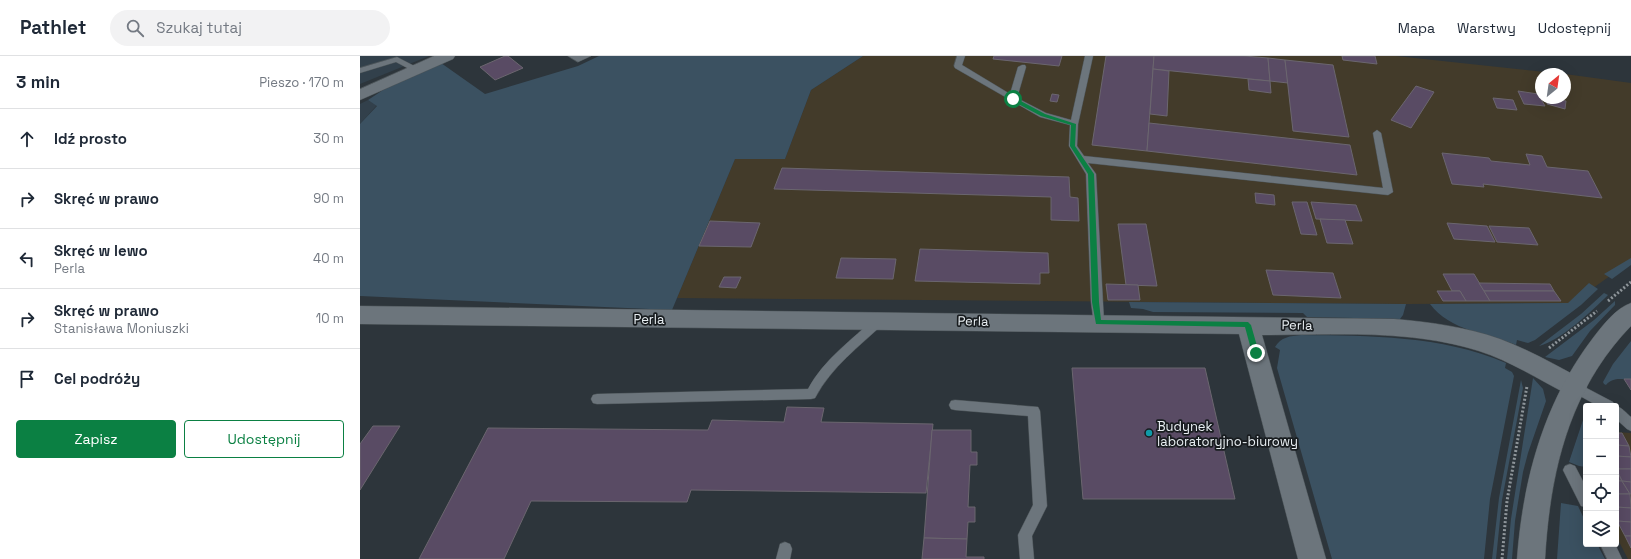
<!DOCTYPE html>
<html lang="pl">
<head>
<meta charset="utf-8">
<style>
	:root { --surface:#fff; --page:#f2f2f3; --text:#1f2937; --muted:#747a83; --line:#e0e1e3; --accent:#0b8043 }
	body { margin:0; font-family:"Space Grotesk",sans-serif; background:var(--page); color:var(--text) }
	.controls { position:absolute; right:12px; bottom:12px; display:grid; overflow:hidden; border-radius:4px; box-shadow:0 4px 16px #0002 }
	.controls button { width:36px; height:36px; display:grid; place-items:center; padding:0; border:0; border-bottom:1px solid var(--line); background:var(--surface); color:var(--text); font:20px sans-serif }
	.compass { position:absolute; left:1175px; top:12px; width:36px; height:36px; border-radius:50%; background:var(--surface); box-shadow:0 4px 16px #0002; rotate:29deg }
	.stop { position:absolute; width:12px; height:12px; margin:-9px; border:3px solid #0b8043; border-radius:50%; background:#fff }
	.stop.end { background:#0b8043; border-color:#fff; box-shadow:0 1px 4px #0008 }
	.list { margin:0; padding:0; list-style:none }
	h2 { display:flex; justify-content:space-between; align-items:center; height:52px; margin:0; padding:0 16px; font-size:17px }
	h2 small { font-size:13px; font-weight:400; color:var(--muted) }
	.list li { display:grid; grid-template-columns:26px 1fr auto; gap:12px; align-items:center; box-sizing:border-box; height:60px; padding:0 16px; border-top:1px solid var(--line) }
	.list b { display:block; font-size:15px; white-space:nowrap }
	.list p { margin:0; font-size:13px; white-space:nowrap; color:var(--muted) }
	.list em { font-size:13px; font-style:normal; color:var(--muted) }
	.actions { display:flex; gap:8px; padding:12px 16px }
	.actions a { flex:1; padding:9px 0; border:1px solid var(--accent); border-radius:4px; text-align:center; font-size:14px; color:var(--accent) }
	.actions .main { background:var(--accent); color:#fff }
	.icon { flex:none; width:22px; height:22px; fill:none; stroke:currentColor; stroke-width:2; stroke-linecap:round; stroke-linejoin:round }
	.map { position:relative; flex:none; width:1271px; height:503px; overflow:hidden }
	header { display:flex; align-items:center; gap:24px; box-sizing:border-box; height:56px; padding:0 20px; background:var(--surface); border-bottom:1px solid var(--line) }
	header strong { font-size:19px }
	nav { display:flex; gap:22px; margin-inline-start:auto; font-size:14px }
	.search { width:280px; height:36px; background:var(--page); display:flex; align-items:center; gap:10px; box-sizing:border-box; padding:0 14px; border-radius:22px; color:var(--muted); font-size:15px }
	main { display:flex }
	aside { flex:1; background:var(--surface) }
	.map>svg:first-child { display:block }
	.built { fill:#32404b }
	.industrial { fill:#433b2a }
	.green { fill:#3b5161 }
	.building { fill:#594b64; stroke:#6b666f }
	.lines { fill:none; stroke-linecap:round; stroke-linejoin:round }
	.lane-casing { stroke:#4c5458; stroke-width:1 }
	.street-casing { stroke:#4c5458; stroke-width:1 }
	.secondary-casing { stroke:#4c5458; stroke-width:1 }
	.path { stroke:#8e959a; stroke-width:3; stroke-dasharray:2 2; stroke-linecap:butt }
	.lane { fill:#6c757c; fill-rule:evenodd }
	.street { fill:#6c757c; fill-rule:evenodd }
	.secondary { fill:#6c757c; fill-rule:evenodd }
	.route { fill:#0b8043 }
	.culture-dot { fill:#0f9aa8; stroke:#181c1f; stroke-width:1.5 }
	.labels { text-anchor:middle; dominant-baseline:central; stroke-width:3.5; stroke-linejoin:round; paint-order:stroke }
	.street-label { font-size:13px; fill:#e9eff3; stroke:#181c1f }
	.poi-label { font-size:13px; fill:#e9eff3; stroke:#181c1f; text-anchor:start }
</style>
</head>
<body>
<header>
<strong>Pathlet</strong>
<div class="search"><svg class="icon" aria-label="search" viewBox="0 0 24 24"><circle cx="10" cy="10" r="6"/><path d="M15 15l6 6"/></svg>Szukaj tutaj</div>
<nav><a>Mapa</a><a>Warstwy</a><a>Udostępnij</a></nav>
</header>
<main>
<aside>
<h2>3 min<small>Pieszo · 170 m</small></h2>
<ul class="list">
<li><svg class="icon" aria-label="ahead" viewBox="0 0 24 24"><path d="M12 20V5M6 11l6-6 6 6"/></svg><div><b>Idź prosto</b></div><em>30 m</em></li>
<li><svg class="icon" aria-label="right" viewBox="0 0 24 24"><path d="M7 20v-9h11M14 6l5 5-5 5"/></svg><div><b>Skręć w prawo</b></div><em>90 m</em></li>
<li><svg class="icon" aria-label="left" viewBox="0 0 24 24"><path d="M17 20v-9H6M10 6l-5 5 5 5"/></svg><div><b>Skręć w lewo</b><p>Perla</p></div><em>40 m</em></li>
<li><svg class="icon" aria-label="right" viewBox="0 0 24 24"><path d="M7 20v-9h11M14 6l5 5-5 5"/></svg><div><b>Skręć w prawo</b><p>Stanisława Moniuszki</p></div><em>10 m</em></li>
<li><svg class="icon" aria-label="arrive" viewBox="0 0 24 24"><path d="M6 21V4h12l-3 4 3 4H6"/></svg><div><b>Cel podróży</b></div></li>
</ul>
<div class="actions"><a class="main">Zapisz</a><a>Udostępnij</a></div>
</aside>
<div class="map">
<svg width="1271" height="503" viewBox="0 0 1271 503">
	<rect width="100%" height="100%" fill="#2d353b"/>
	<g class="built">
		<polygon points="0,0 69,0 0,28"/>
		<polygon points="8,44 17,49 0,68 0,48"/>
	</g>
	<g class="industrial">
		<polygon points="503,0 1036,0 1203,18 1181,18 1181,42 1205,42 1205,18 1271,27 1271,205 1212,247 1046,248 317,242 375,103 425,103 451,34"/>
		<polygon points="1256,376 1271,377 1271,503 1268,503 1256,480"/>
	</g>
	<g class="green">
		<polygon points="239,0 503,0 451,34 425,103 375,103 312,254 0,240 0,68 17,50 8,44 23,34 81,7 125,38 218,10"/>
		<polygon points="1271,202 1271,209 1252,223 1244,218"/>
		<path d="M1229 227 1238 233 1221 249 1175 284 1168 287 1157 284 1156 289C1127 277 1090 275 1070 248L1208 247Z"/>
		<path d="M1244 237 1248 239C1232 255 1200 285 1179 290L1221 258Z"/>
		<polygon points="1255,245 1255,249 1230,275 1212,300 1199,304 1185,301 1234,264"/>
		<polygon points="769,246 1046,248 1043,259 1040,263 947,261 943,257 793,256 783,253 771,252"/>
		<path d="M941 279C1011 280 1080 279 1146 307L1145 312 1152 316 1154 320 1130 443 1124 503H972L917 312 920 294 915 291C921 281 930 280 941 279Z"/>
		<path d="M1271 285V324C1261 323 1253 321 1246 329L1244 328 1243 326 1253 308Z"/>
		<polygon points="1173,322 1183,333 1186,345 1168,397 1163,416 1155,465 1152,503 1147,503 1151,463"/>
		<polygon points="1161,324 1163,332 1142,444 1136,503 1132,503 1139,442"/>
		<polygon points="1226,355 1226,411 1219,410 1209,406"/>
		<polygon points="1201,447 1218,450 1226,467 1226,488 1237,488 1245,503 1197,503"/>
	</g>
	<g class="building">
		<polygon points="145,0 148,0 163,12 135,24 120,11"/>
		<polygon points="634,0 702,0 699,10 633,3"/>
		<polygon points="746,0 794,0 787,95 732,89"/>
		<polygon points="794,0 884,0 908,2 910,25 793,13"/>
		<polygon points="982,0 1015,0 1017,8 983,4"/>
		<polygon points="908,2 925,4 928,27 910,25"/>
		<polygon points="925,4 973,9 989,81 933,75"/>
		<polygon points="793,13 809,15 807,60 790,58"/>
		<polygon points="888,23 910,25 911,37 889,34"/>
		<polygon points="1056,30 1074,36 1051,72 1031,64"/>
		<polygon points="1158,35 1178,38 1185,50 1164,48"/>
		<polygon points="692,38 699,39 697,46 690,45"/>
		<polygon points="1133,42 1153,44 1157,54 1137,52"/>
		<polygon points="1188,42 1206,45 1205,53 1187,48"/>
		<polygon points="789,67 990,89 997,119 787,95"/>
		<polygon points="1082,97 1129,102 1131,105 1170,109 1166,98 1182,100 1187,111 1228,115 1242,142 1123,128 1124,131 1092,128"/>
		<polygon points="422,112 709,121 710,141 718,142 719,165 691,164 691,141 414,133"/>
		<polygon points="895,137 914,139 915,149 896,147"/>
		<polygon points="932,146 947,146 957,179 941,178"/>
		<polygon points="951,146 996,149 1002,165 956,163"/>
		<polygon points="960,163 985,164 993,188 967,187"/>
		<polygon points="350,165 400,167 391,191 339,190"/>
		<polygon points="1087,167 1127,170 1135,186 1094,183"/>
		<polygon points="758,168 786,168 797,230 766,229"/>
		<polygon points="1129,170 1169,172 1178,189 1137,186"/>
		<polygon points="560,193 688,197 689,217 680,217 680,228 555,225"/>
		<polygon points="481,202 536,203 533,223 476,222"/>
		<polygon points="906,214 973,217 981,242 913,239"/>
		<polygon points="1083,218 1114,218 1130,245 1106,245 1100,235 1092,235"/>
		<polygon points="364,221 381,221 376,232 359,231"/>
		<polygon points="1119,227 1190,228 1194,235 1124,235"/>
		<polygon points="746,228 778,229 780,244 748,244"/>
		<polygon points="1077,235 1100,235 1106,245 1083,245"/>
		<polygon points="1124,235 1194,235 1201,245 1130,245"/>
		<polygon points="712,312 845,312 875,443 723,443"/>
		<polygon points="1264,323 1271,323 1271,334"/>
		<polygon points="427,351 464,352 461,366 573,368 566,437 331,434 327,446 171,445 144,503 59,503 128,372 348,374 352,364 424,366"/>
		<polygon points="13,370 40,370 0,434 0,388"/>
		<polygon points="572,374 611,374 611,396 617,396 617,409 610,409 608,451 615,451 615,466 608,466 607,483 564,482"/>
		<polygon points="1256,377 1262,377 1269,390 1256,389"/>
		<polygon points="1256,389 1269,390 1271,401 1256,400"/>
		<polygon points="1256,400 1271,401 1271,413 1256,413"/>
		<polygon points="1256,413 1271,413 1271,426 1262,425"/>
		<polygon points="1256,413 1262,425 1256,425"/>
		<polygon points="1256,425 1262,425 1270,438 1256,438"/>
		<polygon points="1262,425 1271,426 1271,438 1270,438"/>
		<polygon points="1256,438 1270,438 1271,452 1256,451"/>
		<polygon points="1256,451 1271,452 1271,466 1257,465"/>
		<polygon points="1257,465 1271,466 1271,480 1265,480"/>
		<polygon points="1265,480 1271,480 1271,492"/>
		<polygon points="564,482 607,483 606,501 624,501 624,503 562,503"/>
	</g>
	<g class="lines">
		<defs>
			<g id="lane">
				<polygon points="208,0 231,0 218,6"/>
				<polygon points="597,0 605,0 602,9 650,38 658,11 662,9 665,9 666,11 657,42 686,57 711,64 725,0 733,0 718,68 717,90 724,100 1023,132 1013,77 1017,74 1021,77 1033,136 1028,139 728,107 736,118 744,266 742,269 738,270 734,269 731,246 726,118 709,90 710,69 680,61 595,12 594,10"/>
				<polygon points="37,1 60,13 59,15 53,15 36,6 0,17 0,12"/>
				<path d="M520 260 524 261 526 264 524 267C499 291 472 310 455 342L451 343 237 348 233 347 231 343 233 339 237 338 448 333C464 303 492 284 516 261Z"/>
				<path d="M1215 326 1253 346 1255 350C1262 351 1266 357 1271 361V375L1267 373 1256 363V350H1238L1211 335 1209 331 1211 327Z"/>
				<polygon points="595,344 678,351 680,355 687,450 672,480 674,503 660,503 658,479 673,449 668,360 595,354 591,353 589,349 591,345"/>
				<polygon points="1210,408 1215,410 1226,431 1226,451 1221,450 1203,414 1205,410"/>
				<polygon points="425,486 430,488 432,493 430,503 416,503 420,488"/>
				<polygon points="1240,488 1255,488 1262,503 1247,503"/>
			</g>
			<g id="street">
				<polygon points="74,0 95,0 93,3 0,44 0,33"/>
				<path d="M0 250 1034 263C1070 266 1106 271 1140 283 1169 294 1196 309 1223 324L1227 331 1223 338 1215 341 1207 338C1178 323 1150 305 1119 295 1050 273 974 279 902 279L966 503H938L879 278 0 268Z"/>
			</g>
			<path id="secondary" d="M1271 247V270C1209 334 1190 416 1185 503H1157C1163 423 1184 346 1233 282 1243 269 1256 252 1271 247Z"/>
		</defs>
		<use href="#lane" class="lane-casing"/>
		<use href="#street" class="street-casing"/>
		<use href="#secondary" class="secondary-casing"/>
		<g class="path">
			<polyline points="1248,245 1271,226"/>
			<polyline points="1189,292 1237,255"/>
			<polyline points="1142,503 1147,445 1167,330"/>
		</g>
		<use href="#lane" class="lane"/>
		<use href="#street" class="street"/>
		<use href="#secondary" class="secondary"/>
	</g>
	<polygon class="route" points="651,42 655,42 685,58 716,68 715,90 734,118 739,246 741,264 888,266 891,269 899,297 898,299 896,300 892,297 885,271 736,268 732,246 728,118 710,90 711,69 681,60 651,44"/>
	<circle class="culture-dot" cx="789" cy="377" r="4"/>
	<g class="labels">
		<g class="street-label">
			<text x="289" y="263">Perla</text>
			<text transform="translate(613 265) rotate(1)">Perla</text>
			<text transform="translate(937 269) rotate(1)">Perla</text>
		</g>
		<g class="poi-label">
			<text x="797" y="370">Budynek<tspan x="797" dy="15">laboratoryjno-biurowy</tspan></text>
		</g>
	</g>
</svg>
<div class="controls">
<button>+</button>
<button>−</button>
<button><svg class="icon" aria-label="locate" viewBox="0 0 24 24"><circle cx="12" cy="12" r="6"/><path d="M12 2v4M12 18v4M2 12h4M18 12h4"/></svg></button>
<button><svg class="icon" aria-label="layers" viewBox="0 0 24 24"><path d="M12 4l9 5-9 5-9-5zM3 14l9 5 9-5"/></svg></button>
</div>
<svg class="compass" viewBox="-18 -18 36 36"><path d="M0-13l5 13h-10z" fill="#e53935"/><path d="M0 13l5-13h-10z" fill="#747a83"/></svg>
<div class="stop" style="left:653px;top:43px"></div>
<div class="stop end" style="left:896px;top:297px"></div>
</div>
</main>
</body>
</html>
